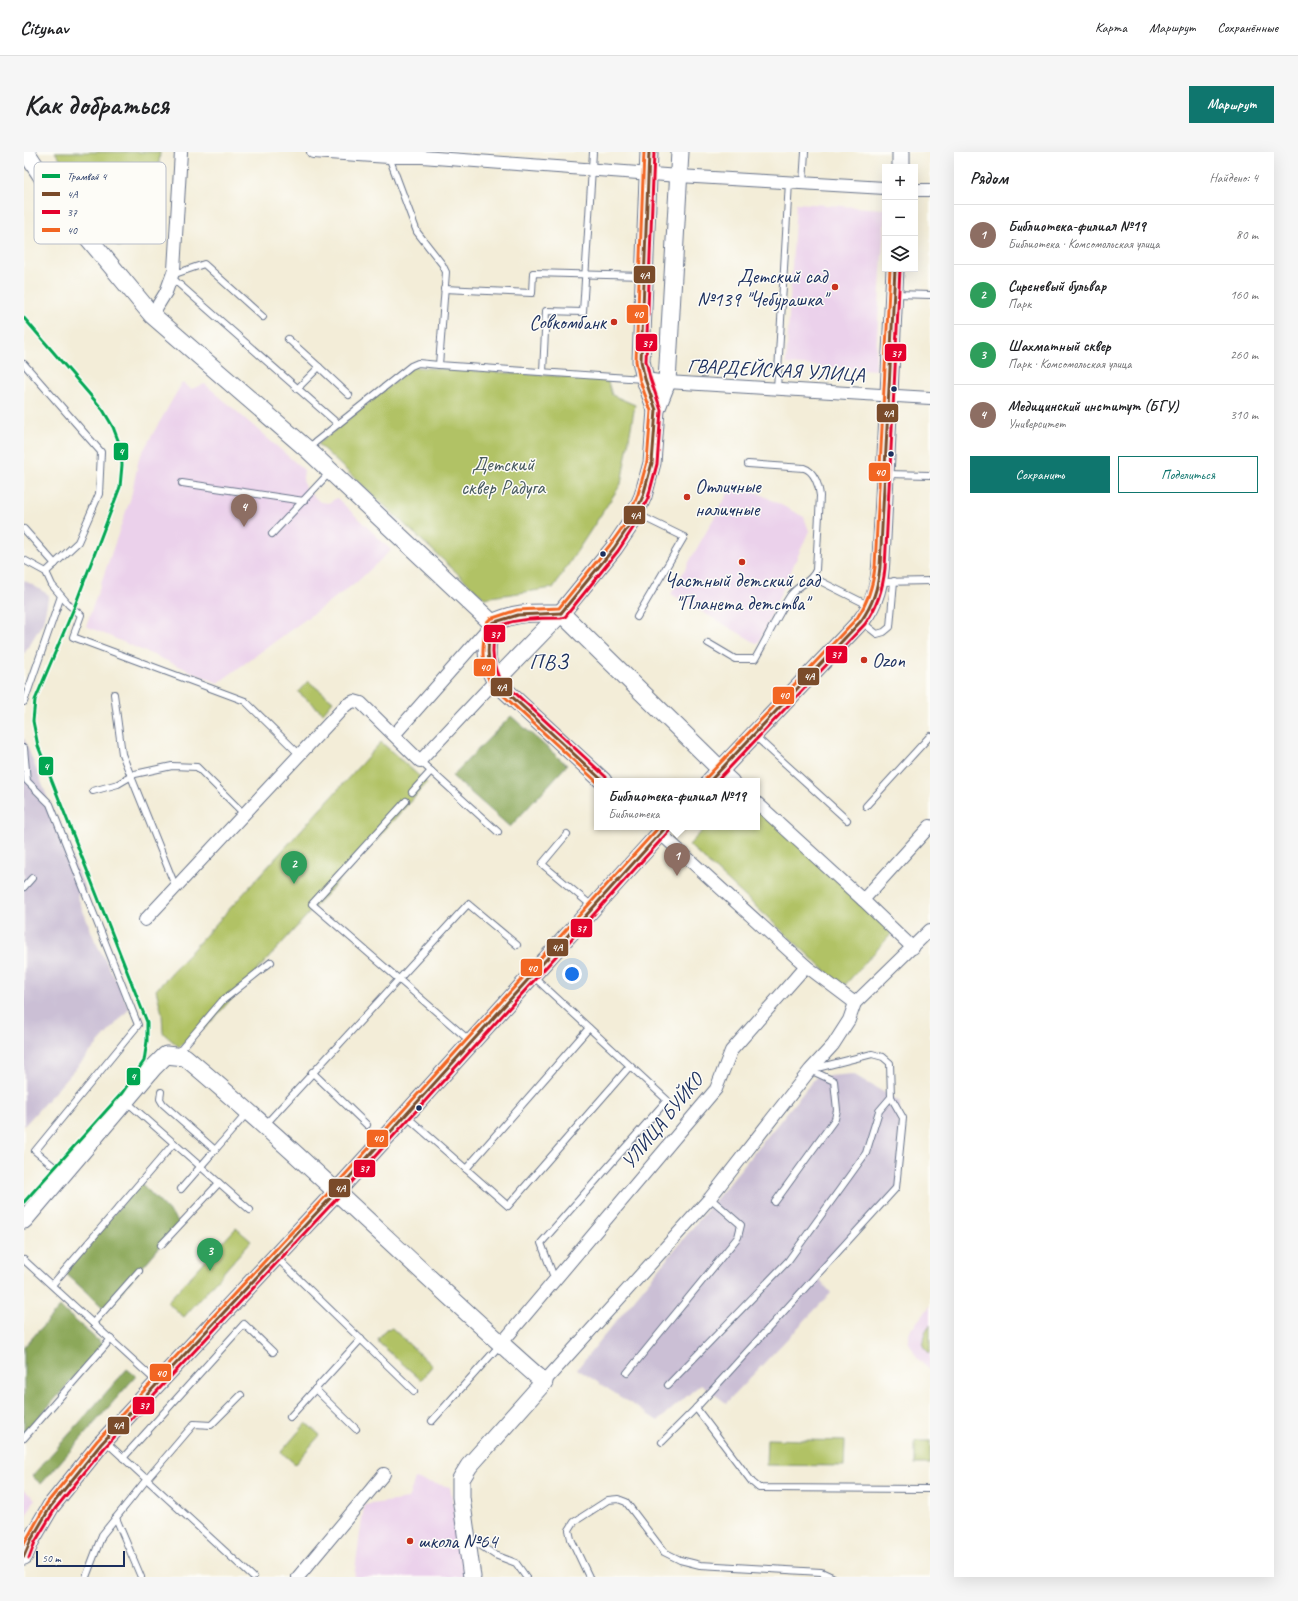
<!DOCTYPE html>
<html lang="ru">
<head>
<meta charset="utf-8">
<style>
	:root { --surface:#fff; --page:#f6f6f6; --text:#202124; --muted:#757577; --line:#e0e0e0; --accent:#0f766e }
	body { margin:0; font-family:Caveat,sans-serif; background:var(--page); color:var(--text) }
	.controls { position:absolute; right:12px; top:12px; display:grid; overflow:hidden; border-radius:0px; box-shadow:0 4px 16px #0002 }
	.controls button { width:36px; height:36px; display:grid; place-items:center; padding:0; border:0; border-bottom:1px solid var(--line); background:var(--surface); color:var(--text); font:20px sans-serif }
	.scale { position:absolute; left:12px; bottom:10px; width:89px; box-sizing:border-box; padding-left:4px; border:2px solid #1b2f5e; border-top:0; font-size:11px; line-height:14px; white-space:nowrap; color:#1b2f5e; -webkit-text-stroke:3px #fdfcf7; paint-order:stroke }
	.you { position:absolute; left:548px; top:822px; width:14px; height:14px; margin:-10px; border:3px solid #fff; border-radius:50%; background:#1a73e8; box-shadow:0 0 0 6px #1a73e833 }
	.badge { display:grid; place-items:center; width:26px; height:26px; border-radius:50%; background:var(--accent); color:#fff; font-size:13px; font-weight:700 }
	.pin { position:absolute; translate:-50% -33px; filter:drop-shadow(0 1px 2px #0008) }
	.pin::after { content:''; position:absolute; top:21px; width:14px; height:12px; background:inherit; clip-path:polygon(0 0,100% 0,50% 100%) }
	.popup { position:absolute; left:570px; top:626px; width:166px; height:52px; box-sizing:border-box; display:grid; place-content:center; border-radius:0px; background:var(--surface); filter:drop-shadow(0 1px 3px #0005); font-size:13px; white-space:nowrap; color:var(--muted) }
	.popup b { font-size:15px; color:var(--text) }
	.popup::after { content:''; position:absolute; left:50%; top:100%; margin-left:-8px; border:8px solid transparent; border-top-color:var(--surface) }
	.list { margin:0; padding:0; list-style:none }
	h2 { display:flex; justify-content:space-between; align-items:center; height:52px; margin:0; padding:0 16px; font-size:17px }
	h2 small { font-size:13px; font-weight:400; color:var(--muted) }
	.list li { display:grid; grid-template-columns:26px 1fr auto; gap:12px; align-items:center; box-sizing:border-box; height:60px; padding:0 16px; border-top:1px solid var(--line) }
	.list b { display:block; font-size:15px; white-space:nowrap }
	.list p { margin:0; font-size:13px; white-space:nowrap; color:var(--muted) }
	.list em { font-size:13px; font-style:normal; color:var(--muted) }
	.actions { display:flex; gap:8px; padding:12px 16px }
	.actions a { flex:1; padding:9px 0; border:1px solid var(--accent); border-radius:0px; text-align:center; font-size:14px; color:var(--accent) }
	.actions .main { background:var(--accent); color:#fff }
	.icon { flex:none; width:22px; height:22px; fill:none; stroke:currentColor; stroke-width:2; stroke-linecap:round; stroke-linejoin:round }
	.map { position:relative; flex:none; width:906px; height:1425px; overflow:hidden; border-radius:0px }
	header { display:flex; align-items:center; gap:24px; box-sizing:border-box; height:56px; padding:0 20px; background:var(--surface); border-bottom:1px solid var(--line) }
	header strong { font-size:19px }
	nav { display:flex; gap:22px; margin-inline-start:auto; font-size:14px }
	.intro { display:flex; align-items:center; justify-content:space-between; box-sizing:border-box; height:96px; padding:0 24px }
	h1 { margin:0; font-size:28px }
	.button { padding:10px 18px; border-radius:0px; background:var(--accent); color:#fff; font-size:14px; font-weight:700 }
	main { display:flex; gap:24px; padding:0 24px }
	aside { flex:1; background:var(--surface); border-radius:0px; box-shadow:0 4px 16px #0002 }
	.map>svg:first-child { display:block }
	.built { fill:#ebd1eb }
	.industrial { fill:#cbbfd5 }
	.green { fill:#b1c265; stroke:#667862 }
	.forest { fill:#8ca85a; stroke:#546c5c }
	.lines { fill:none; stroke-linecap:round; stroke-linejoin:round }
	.lane-casing { stroke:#677289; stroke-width:8 }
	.street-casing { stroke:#677289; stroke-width:14 }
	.secondary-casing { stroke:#677289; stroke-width:19 }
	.lane { stroke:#fff; stroke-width:6 }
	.street { stroke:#fff; stroke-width:12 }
	.secondary { stroke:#fff; stroke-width:17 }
	.bus-1-casing { stroke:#fdfcf7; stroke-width:6 }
	.bus-2-casing { stroke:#fdfcf7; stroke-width:6 }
	.bus-3-casing { stroke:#fdfcf7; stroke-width:6 }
	.bus-1 { stroke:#7a4b2a; stroke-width:3 }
	.bus-2 { stroke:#e4002b; stroke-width:3 }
	.bus-3 { stroke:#f26522; stroke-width:3 }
	.tram-1-casing { stroke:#fdfcf7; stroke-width:6 }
	.tram-1 { stroke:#00a651; stroke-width:3 }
	.poi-dot { fill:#c8321e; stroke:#fdfcf7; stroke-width:1.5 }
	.bus-dot { fill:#1b2f5e; stroke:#fdfcf7; stroke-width:1.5 }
	.labels { text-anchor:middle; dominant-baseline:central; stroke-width:3; stroke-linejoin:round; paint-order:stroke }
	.poi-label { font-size:20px; fill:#1b2f5e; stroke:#fdfcf7; text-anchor:start }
	.street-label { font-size:20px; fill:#1b2f5e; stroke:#fdfcf7 }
	.park-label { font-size:20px; fill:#485b60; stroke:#fdfcf7 }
	.quarter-label { font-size:22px; letter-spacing:1px; fill:#1b2f5e; stroke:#fdfcf7 }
	.key { fill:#fdfcf7; stroke:#b9bec9; stroke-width:1 }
	.key-label { font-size:11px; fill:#1b2f5e }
	.line-badge { stroke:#fdfcf7; stroke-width:1.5 }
	.badge-label { font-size:11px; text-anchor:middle; font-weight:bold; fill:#fff }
</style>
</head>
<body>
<header>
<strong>Citynav</strong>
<nav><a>Карта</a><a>Маршрут</a><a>Сохранённые</a></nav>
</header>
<div class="intro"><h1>Как добраться</h1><a class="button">Маршрут</a></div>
<main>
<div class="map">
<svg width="906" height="1425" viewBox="0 0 906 1425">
	<rect width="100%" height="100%" fill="#fdfcf7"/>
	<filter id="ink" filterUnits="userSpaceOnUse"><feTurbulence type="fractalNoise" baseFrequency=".025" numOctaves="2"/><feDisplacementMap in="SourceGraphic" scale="8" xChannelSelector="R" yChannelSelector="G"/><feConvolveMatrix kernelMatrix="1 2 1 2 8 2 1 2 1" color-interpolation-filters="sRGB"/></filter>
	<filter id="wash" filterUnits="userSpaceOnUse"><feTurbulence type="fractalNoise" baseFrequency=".012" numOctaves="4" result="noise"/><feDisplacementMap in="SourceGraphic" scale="16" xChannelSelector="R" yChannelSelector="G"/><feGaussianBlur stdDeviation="0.9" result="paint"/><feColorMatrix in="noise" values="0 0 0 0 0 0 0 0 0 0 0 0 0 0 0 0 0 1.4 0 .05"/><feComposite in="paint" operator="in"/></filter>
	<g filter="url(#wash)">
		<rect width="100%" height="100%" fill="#f3edd8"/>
		<g class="built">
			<polygon points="772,51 861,57 851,218 762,212"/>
			<polygon points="158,231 167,237 181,232 280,318 279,327 281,336 296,350 304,351 313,346 367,398 334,429 194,531 62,474 107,345 115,306"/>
			<polygon points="711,329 780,365 785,379 734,492 647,442"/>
			<polygon points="906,1154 906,1217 894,1207 885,1191 884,1181"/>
			<polygon points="391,1327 426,1335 443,1425 330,1425 340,1353 384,1347"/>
			<polygon points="0,1338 11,1347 0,1369"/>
		</g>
		<g class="industrial">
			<polygon points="0,428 25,443 19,470 0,502"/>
			<polygon points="0,586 35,675 62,739 53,743 71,789 95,834 105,857 0,974"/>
			<polygon points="829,922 876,950 874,1038 792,1123 807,1141 702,1251 677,1232 634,1269 553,1217 792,925"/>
		</g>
		<g class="green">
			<polygon points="31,0 136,0 129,84 94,95"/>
			<polygon points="389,215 583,227 588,243 611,253 597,332 529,436 460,446 294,292"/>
			<polygon points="284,529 309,549 299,561 274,540"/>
			<polygon points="357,590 403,631 183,874 155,895 139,881 138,861 132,838"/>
			<polygon points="733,655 871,778 819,835 665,693 682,675 733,675"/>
			<polygon points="212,1076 227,1089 160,1165 143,1150"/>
			<path d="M906 1173V1202C896 1193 898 1182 906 1173Z"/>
			<polygon points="368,1176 408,1214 397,1228 355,1191 354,1187 362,1177"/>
			<polygon points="282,1271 296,1283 271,1312 257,1300"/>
			<polygon points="743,1287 821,1289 820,1314 742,1313"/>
			<rect x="891" y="1289" width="15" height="23"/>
		</g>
		<g class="forest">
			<polygon points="487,564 543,613 486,675 428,624"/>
			<polygon points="117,1031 156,1071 82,1158 39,1119"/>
			<polygon points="36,1155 79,1193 0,1282 0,1195"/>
			<polygon points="103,1217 112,1224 17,1332 8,1324"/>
		</g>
	</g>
	<g filter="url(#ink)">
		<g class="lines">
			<defs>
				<g id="lane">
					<polyline points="365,5 393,80 418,112 422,120 415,213 619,227"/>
					<polyline points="779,31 781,0"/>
					<polyline points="148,123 180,112 239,165"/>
					<polyline points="147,125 314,272"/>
					<polyline points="420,137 508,141 509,121 619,124"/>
					<polyline points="872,142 906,143"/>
					<polyline points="264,187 295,215"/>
					<polyline points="0,212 77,300 75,342 54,390 22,420"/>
					<polyline points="519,220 522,159 559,160 569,0"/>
					<polyline points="273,237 295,215 325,243"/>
					<polyline points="753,237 765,30"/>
					<polyline points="284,296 387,214 394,211 415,213"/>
					<polyline points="863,322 906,323"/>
					<polyline points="158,331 280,349"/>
					<polyline points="0,377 31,412"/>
					<polyline points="248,382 306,320"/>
					<polyline points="0,408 22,420 28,433 45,453 57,463 49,485 221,549 276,603"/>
					<polyline points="788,425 846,454"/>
					<polyline points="856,430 906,429"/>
					<polyline points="613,465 660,385 613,362"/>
					<polyline points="838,470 853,482 860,480 866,475 870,429"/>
					<path d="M684 491 711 507H731C743 486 753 464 766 444 773 433 787 431 792 418L796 344C795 333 790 319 780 316L724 312"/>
					<polyline points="90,542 98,602 152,736"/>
					<polyline points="0,550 37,444"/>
					<polyline points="731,584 823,668"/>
					<polyline points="0,596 3,629 26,652 114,873 11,999 38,1021"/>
					<polyline points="396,609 474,680"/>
					<polyline points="69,639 94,632 111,622 148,614 173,615 220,662"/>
					<polyline points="388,640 407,619"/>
					<polyline points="382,649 288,752 446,889"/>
					<polyline points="842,654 906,584"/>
					<polyline points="543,682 518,712 568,754"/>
					<polyline points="0,735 8,726"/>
					<polyline points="509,824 643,948 517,1091 531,1128"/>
					<polyline points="153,902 198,849 247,810"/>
					<polyline points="288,920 343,973"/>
					<polyline points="137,940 136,947 139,952 191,998 224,960"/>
					<polyline points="103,950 226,1058"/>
					<polyline points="382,964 484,1054 606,914"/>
					<polyline points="241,973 444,752 493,793"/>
					<polyline points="442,1017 565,876"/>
					<polyline points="157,1037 191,998"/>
					<polyline points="751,1050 811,967 813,958 810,929 786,918"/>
					<polyline points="137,1093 195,1031"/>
					<polyline points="253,1106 390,1239"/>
					<polyline points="0,1108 133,1230"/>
					<polyline points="28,1133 150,991"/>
					<polyline points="69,1171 115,1119"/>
					<polyline points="603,1221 714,1085 717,1073 686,1046"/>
					<polyline points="644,1233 764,1109 842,1001 855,959 867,945 866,911 859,905 848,902 789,917"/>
					<polyline points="291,1237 332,1277"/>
					<polyline points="672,1256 728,1330 735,1336 906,1337"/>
					<polyline points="266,1265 337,1187"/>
					<polyline points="408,1269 476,1193"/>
					<polyline points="0,1286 87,1187"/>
					<polyline points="81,1289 229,1425"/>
					<polyline points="638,1290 672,1256 872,1036 879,966 867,945"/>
					<polyline points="99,1306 220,1172 249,1200"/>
					<polyline points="92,1366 117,1425"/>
					<polyline points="445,1386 471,1403 492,1411 502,1425"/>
					<polyline points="62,1425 78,1383 123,1327 170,1272 187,1273 217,1243"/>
					<polyline points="565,1425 547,1387 545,1378 550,1370 584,1348 594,1347 602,1350 640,1400 656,1408 676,1413 797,1420 808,1425"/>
				</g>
				<g id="street">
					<polyline points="289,0 365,5 398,5 655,24 861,36"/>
					<polyline points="891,38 906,38"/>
					<polyline points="128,163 142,140 150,118 157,0"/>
					<polyline points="621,227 643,230 906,246"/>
					<polyline points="370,583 466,474"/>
					<polyline points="697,618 709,629"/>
					<polyline points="733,651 839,748"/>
					<polyline points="636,681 782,814"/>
					<polyline points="121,768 322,553 330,549 337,551 396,609 471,529"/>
					<polyline points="889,796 839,748 906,674"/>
					<polyline points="477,1192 692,937 707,899 782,814 831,851"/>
					<polyline points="520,1230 686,1046 786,918 809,893 825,868 831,851 906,778"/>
					<polyline points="274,1425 360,1322"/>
				</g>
				<g id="secondary">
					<polyline points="2,0 36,52 128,163 283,297 468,471"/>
					<polyline points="625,0 617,209 621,227 632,258"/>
					<polyline points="877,15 877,0"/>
					<polyline points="471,529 537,461 590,396 607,371 619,344 628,311 632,258 643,230 656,0"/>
					<path d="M579 629 471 529C460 507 462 494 468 471 494 459 509 461 537 461L697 618"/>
					<path d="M686 629 837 469C852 450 856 430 857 407L871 117"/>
					<path d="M0 1068 129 916 142 903 161 905C285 1009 399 1124 520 1230L445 1314 437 1327V1345L448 1425"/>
					<polyline points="0,1404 7,1388 27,1354 77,1292 313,1039 642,675"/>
				</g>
			</defs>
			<use href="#lane" class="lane-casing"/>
			<use href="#street" class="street-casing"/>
			<use href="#secondary" class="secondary-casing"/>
			<use href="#lane" class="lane"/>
			<use href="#street" class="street"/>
			<use href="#secondary" class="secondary"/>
			<defs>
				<g id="bus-1">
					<polyline points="537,461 590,396 607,371 619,344 628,311 632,258 621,227 617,209 625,0"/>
					<path d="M537 461 494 463 468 471C463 492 462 509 471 529L579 629"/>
					<path d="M686 629 837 469C849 452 854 436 856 415L871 117"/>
					<polyline points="0,1404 7,1388 27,1354 77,1292 313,1039 642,675"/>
				</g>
				<g id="bus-2">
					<path d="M582 625 475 526C467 508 468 493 472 475 494 466 515 466 537 466L541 465 594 399 611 373 624 346 633 312 637 258 626 226 622 209 630 0"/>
					<path d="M693 629 841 472C853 455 859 437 861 416L876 117"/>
					<polyline points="5,1406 11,1390 31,1357 81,1295 317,1042 646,678"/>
				</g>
				<g id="bus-3">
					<path d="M682 626 833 466C844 450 849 434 851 415L866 117"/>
					<path d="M573 630 467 532C456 512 458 492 463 470L466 467 493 458 535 456 586 393 603 369 614 342 623 310 627 259 616 229 612 209 620 0"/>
					<polyline points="0,1392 23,1351 73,1289 309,1036 635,675"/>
				</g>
			</defs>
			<use href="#bus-1" class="bus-1-casing"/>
			<use href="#bus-2" class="bus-2-casing"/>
			<use href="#bus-3" class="bus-3-casing"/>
			<use href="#bus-1" class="bus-1"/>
			<use href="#bus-2" class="bus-2"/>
			<use href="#bus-3" class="bus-3"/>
			<defs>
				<polyline id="tram-1" points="0,166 79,258 89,275 97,296 98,313 96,335 50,456 11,548 9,569 14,594 123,870 123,889 120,909 98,941 0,1050"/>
			</defs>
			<use href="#tram-1" class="tram-1-casing"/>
			<use href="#tram-1" class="tram-1"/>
		</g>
	</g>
	<g class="poi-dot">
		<circle cx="811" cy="135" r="4"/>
		<circle cx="590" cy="170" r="4"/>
		<circle cx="663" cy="345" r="4"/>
		<circle cx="718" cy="410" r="4"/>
		<circle cx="840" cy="508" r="4"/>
		<circle cx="386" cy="1389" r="4"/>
	</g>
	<g class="bus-dot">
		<circle cx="870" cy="237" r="3.5"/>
		<circle cx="867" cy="302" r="3.5"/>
		<circle cx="579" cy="402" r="3.5"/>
		<circle cx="395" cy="956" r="3.5"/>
	</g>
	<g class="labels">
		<g class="poi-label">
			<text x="803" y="124" text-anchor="end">Детский сад<tspan x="803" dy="23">№139 "Чебурашка"</tspan></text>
			<text x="582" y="170" text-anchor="end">Совкомбанк</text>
			<text x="671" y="334">Отличные<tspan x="671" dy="23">наличные</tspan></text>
			<text x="718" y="428" text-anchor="middle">Частный детский сад<tspan x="718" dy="23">"Планета детства"</tspan></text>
			<text x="848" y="508">Ozon</text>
			<text x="394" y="1389">школа №64</text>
		</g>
		<g class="street-label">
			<text transform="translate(752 218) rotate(3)">ГВАРДЕЙСКАЯ УЛИЦА</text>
			<text transform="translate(638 969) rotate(-51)">УЛИЦА БУЙКО</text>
		</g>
		<g class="park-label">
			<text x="479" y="312">Детский<tspan x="479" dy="23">сквер Радуга</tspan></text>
		</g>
		<g class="quarter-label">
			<text x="525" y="510">ПВЗ</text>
		</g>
	</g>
	<rect x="10" y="10" width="132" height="82" rx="6" class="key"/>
	<rect x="18" y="22" width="18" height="4" fill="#00a651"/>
	<rect x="18" y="40" width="18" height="4" fill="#7a4b2a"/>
	<rect x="18" y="58" width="18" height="4" fill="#e4002b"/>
	<rect x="18" y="76" width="18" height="4" fill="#f26522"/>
	<g class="key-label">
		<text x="43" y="28">Трамвай 4</text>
		<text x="43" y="46">4А</text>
		<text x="43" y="64">37</text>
		<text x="43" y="82">40</text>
	</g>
	<g class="line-badge">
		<rect x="609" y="113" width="23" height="19" rx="4" fill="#7a4b2a"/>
		<rect x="602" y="152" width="23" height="20" rx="4" fill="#f26522"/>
		<rect x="611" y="181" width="23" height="19" rx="4" fill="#e4002b"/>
		<rect x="860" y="191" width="23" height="19" rx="4" fill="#e4002b"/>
		<rect x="852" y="251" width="23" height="20" rx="4" fill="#7a4b2a"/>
		<rect x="89" y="290" width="16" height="19" rx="4" fill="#00a651"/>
		<rect x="844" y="310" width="23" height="20" rx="4" fill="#f26522"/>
		<rect x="599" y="353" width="23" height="20" rx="4" fill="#7a4b2a"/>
		<rect x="459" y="472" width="23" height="19" rx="4" fill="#e4002b"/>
		<rect x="801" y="493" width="23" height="19" rx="4" fill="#e4002b"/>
		<rect x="449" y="506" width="23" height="19" rx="4" fill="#f26522"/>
		<rect x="773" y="515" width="23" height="19" rx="4" fill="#7a4b2a"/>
		<rect x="466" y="525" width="23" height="20" rx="4" fill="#7a4b2a"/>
		<rect x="748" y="534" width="23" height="19" rx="4" fill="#f26522"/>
		<rect x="14" y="604" width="16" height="20" rx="4" fill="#00a651"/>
		<rect x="546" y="766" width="23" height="20" rx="4" fill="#e4002b"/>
		<rect x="522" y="786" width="23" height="19" rx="4" fill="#7a4b2a"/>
		<rect x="496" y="806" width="23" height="19" rx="4" fill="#f26522"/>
		<rect x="102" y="915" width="15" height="19" rx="4" fill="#00a651"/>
		<rect x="342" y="977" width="23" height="19" rx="4" fill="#f26522"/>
		<rect x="329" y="1007" width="23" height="19" rx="4" fill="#e4002b"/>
		<rect x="304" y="1026" width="23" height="20" rx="4" fill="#7a4b2a"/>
		<rect x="125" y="1211" width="23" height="19" rx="4" fill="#f26522"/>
		<rect x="108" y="1244" width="23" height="19" rx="4" fill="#e4002b"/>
		<rect x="83" y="1264" width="23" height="19" rx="4" fill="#7a4b2a"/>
	</g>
	<g class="badge-label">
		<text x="620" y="127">4А</text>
		<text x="614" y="166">40</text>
		<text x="623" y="195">37</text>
		<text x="872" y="205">37</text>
		<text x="864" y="265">4А</text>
		<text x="97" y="303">4</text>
		<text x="856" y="324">40</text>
		<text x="611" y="367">4А</text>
		<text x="471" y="486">37</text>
		<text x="812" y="506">37</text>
		<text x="461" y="519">40</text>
		<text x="785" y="528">4А</text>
		<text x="477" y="539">4А</text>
		<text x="760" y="547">40</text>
		<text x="22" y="618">4</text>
		<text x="557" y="780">37</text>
		<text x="533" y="799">4А</text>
		<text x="508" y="820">40</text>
		<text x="109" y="928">4</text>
		<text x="354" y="990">40</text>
		<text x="340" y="1020">37</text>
		<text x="316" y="1040">4А</text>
		<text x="137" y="1225">40</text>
		<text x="120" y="1257">37</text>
		<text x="94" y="1277">4А</text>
	</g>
</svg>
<div class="controls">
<button>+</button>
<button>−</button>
<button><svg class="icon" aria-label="layers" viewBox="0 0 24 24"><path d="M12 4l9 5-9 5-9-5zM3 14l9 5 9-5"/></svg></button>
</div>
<div class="scale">50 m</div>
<div class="you"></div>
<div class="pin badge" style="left:653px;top:724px;background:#8d6e63">1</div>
<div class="popup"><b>Библиотека-филиал №19</b>Библиотека</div>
<div class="pin badge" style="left:270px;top:732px;background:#2e9e5b">2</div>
<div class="pin badge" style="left:186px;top:1119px;background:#2e9e5b">3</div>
<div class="pin badge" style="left:220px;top:375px;background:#8d6e63">4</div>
</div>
<aside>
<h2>Рядом<small>Найдено: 4</small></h2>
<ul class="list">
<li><span class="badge" style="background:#8d6e63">1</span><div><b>Библиотека-филиал №19</b><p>Библиотека · Комсомольская улица</p></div><em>80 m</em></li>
<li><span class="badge" style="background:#2e9e5b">2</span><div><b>Сиреневый бульвар</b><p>Парк</p></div><em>160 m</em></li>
<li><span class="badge" style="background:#2e9e5b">3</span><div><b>Шахматный сквер</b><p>Парк · Комсомольская улица</p></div><em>260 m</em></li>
<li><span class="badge" style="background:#8d6e63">4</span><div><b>Медицинский институт (БГУ)</b><p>Университет</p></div><em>310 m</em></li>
</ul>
<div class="actions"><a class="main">Сохранить</a><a>Поделиться</a></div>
</aside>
</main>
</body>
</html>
